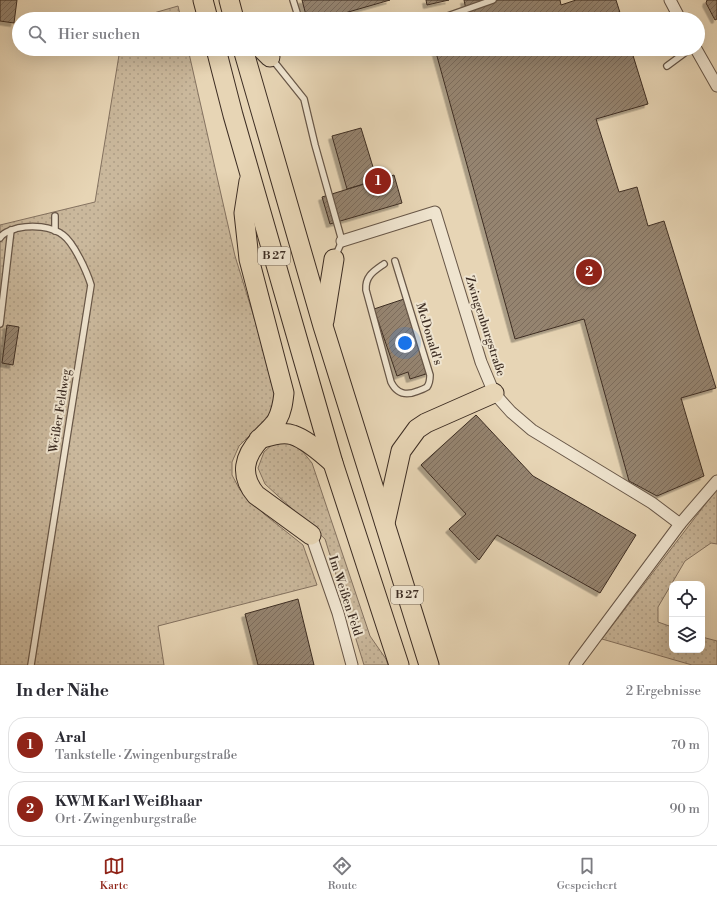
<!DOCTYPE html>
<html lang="de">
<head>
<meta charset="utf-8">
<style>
	:root { --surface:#fff; --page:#f7f7f7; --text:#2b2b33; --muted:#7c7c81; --line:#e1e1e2; --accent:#8f2418 }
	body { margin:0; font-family:"Libre Bodoni",serif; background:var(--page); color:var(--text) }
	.controls { position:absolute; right:12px; bottom:12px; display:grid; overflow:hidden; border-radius:8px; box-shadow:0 4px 16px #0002 }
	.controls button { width:36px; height:36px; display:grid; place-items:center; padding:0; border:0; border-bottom:1px solid var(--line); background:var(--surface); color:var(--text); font:20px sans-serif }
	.you { position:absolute; left:405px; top:343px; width:14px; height:14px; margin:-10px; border:3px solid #fff; border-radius:50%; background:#1a73e8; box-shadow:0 0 0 6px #1a73e833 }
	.badge { display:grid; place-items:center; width:26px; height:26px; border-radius:50%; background:var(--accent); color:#fff; font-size:13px; font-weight:700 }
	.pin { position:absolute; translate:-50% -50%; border:2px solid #fff; box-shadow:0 1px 4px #0006 }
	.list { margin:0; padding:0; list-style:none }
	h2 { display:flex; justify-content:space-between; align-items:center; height:52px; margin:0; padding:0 16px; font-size:17px }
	h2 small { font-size:13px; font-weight:400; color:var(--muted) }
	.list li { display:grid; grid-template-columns:26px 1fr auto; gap:12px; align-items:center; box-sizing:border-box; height:56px; margin:0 8px 8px; padding:0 8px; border:1px solid var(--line); border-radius:16px }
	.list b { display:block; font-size:15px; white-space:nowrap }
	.list p { margin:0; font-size:13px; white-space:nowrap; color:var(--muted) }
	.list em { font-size:13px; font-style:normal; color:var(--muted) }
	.icon { flex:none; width:22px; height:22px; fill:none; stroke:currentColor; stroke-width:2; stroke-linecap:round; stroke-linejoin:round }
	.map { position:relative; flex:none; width:717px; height:665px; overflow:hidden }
	.search { position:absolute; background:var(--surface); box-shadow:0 4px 16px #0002; left:12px; right:12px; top:12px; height:44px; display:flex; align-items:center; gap:10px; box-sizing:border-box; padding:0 14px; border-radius:22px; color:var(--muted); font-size:15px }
	.sheet { height:180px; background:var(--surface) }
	nav { display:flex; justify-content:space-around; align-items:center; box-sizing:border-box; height:56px; border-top:1px solid var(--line); background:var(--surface); font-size:11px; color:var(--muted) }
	nav a { display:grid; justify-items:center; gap:2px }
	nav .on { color:var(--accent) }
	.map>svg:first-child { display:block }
	.green { fill:url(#green-dots); stroke:#847260 }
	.building { fill:url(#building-hatch); stroke:#3d2d23; filter:url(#shadow) }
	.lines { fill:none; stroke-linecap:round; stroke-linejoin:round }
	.service-casing { stroke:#685748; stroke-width:8 }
	.minor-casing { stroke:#685748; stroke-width:13 }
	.trunk-casing { stroke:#3d2d23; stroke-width:21 }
	.service { stroke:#efe4cf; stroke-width:5.5 }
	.minor { stroke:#efe4cf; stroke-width:11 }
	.trunk { stroke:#e7d5b5; stroke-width:19 }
	.labels { text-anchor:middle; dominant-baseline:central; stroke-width:4; stroke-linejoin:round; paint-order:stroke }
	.shield { fill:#efe4cf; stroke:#726457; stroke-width:1 }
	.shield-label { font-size:11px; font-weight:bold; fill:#3d2d23 }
	.street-label { font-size:12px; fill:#3d2d23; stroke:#efe4cf }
</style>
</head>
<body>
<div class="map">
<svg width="717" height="665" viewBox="0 0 717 665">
	<defs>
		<pattern id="green-dots" width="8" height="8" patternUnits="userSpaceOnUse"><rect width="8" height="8" fill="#cab89c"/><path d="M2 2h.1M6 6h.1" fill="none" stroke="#ae9e86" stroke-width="1.8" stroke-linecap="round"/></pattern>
		<pattern id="building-hatch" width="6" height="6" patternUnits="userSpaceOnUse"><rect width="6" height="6" fill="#95846f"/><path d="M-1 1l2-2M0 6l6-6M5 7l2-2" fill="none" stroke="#7b6c5b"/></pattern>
		<filter id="shadow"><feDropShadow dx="-3.5" dy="3.5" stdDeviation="0" flood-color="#0004"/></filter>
	</defs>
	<rect width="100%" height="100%" fill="#e7d5b5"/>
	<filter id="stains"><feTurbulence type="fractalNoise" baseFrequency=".005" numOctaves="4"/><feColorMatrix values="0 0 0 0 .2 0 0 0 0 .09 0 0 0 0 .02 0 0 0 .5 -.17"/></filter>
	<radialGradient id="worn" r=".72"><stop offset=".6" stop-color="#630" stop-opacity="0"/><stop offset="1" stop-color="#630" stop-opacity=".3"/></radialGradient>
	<g class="green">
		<polygon points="178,6 181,19 133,19"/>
		<polygon points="120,49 188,49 235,256 279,398 270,415 239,446 232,462 232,475 240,490 264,514 303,545 317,585 158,626 164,665 0,665 0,225 95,202"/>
		<polygon points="275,442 292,444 303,452 312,463 370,636 386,659 388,665 364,665 325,539 265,484 258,468 264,452"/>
		<polygon points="717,489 717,544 711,543 685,561 658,607 658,622 672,627 672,650 702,650 702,637 717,641 717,665 692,665 602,639"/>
	</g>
	<g class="building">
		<polygon points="0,0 17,0 14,23 0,21"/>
		<polygon points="302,0 390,0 324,19 307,19"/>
		<polygon points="426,0 449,0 427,5"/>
		<polygon points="464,0 560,0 561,5 576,0 616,0 622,19 468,19"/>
		<polygon points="707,0 717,0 717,19 715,20 706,3"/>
		<polygon points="435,49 631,49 648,104 596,119 619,192 637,187 648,226 664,221 716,388 681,398 704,476 657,496 629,481 584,319 515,339"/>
		<polygon points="361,128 377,180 347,189 332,136"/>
		<polygon points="394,175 402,203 330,224 322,197"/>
		<polygon points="404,299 429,373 410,379 408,372 397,376 374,309"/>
		<polygon points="7,325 19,327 13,365 2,363"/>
		<polygon points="476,415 533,476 636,535 600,593 497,535 479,560 449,529 466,514 421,465"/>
		<polygon points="298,599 314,665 258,665 245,614"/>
	</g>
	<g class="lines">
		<defs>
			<g id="service">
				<polyline points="293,0 299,19"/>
				<polyline points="439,19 493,0"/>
				<polyline points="272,59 304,99 315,145 342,241 335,257"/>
				<polyline points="667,66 690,49"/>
				<polyline points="55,231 55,216"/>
				<path d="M0 238C3 232 12 230 18 228 32 225 51 226 63 235 74 243 87 272 91 285L31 665"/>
				<path d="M384 264C374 271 365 276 366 290L391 382C397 394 406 396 418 391 421 390 424 389 427 387 430 383 430 379 430 375L395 261"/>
				<polyline points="0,324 11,230"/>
			</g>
			<g id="minor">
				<polyline points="670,0 680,19"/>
				<polyline points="696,49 717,86"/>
				<polyline points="342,241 435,212 481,362 494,393 511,412 532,430 652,503 680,524"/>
				<polyline points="311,535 338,613 352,665"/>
				<polyline points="575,665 680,524 717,481"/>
			</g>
			<g id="trunk">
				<polyline points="203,0 208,19"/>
				<polyline points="229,0 234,19"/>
				<polyline points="216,49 233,115 333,463 399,665"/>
				<polyline points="243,49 323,326 429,665"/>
				<polyline points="262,49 270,57"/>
				<path d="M249 181 244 213 249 259 284 393C283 402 282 411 277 420 274 426 266 432 261 438 244 456 239 475 256 495L311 535"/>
				<polyline points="324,321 334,259"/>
				<path d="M259 439C269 436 282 431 293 435 305 439 323 454 333 463"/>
				<polyline points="385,523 401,451 417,429 426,423 494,393"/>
			</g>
		</defs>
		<use href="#service" class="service-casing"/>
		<use href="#minor" class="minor-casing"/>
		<use href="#trunk" class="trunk-casing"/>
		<use href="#service" class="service"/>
		<use href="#minor" class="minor"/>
		<use href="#trunk" class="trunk"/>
	</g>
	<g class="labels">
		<g class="shield">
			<rect x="258" y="247" width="32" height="18" rx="3"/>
			<rect x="391" y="586" width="32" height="18" rx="3"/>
		</g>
		<g class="shield-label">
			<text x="274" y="256">B 27</text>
			<text x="407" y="595">B 27</text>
		</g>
		<g class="street-label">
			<text transform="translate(485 326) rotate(72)">Zwingenburgstraße</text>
			<text transform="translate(429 334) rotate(73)">McDonald's</text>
			<text transform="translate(60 411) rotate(-81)">Weißer Feldweg</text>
			<text transform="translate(345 596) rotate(72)">Im Weißen Feld</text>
		</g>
	</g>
	<rect width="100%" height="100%" filter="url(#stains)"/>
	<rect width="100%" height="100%" fill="url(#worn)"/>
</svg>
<div class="controls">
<button><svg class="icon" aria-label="locate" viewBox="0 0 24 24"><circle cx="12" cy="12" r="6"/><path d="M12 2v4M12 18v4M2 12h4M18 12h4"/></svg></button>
<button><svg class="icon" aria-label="layers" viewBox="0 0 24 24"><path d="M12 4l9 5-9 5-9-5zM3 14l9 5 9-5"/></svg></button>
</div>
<div class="you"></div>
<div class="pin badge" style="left:378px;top:181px">1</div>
<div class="pin badge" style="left:589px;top:272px">2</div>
<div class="search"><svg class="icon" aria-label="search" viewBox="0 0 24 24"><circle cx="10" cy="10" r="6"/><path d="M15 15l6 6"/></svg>Hier suchen</div>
</div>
<section class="sheet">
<h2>In der Nähe<small>2 Ergebnisse</small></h2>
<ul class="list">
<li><span class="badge">1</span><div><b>Aral</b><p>Tankstelle · Zwingenburgstraße</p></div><em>70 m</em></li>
<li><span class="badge">2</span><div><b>KWM Karl Weißhaar</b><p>Ort · Zwingenburgstraße</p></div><em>90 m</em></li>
</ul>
</section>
<nav>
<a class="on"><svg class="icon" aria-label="map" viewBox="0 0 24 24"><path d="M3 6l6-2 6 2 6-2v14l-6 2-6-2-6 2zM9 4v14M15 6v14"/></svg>Karte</a>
<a><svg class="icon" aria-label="directions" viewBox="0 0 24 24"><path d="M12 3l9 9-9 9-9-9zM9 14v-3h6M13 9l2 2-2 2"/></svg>Route</a>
<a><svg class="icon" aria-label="saved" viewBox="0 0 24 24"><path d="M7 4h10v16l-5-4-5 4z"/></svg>Gespeichert</a>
</nav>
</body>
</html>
